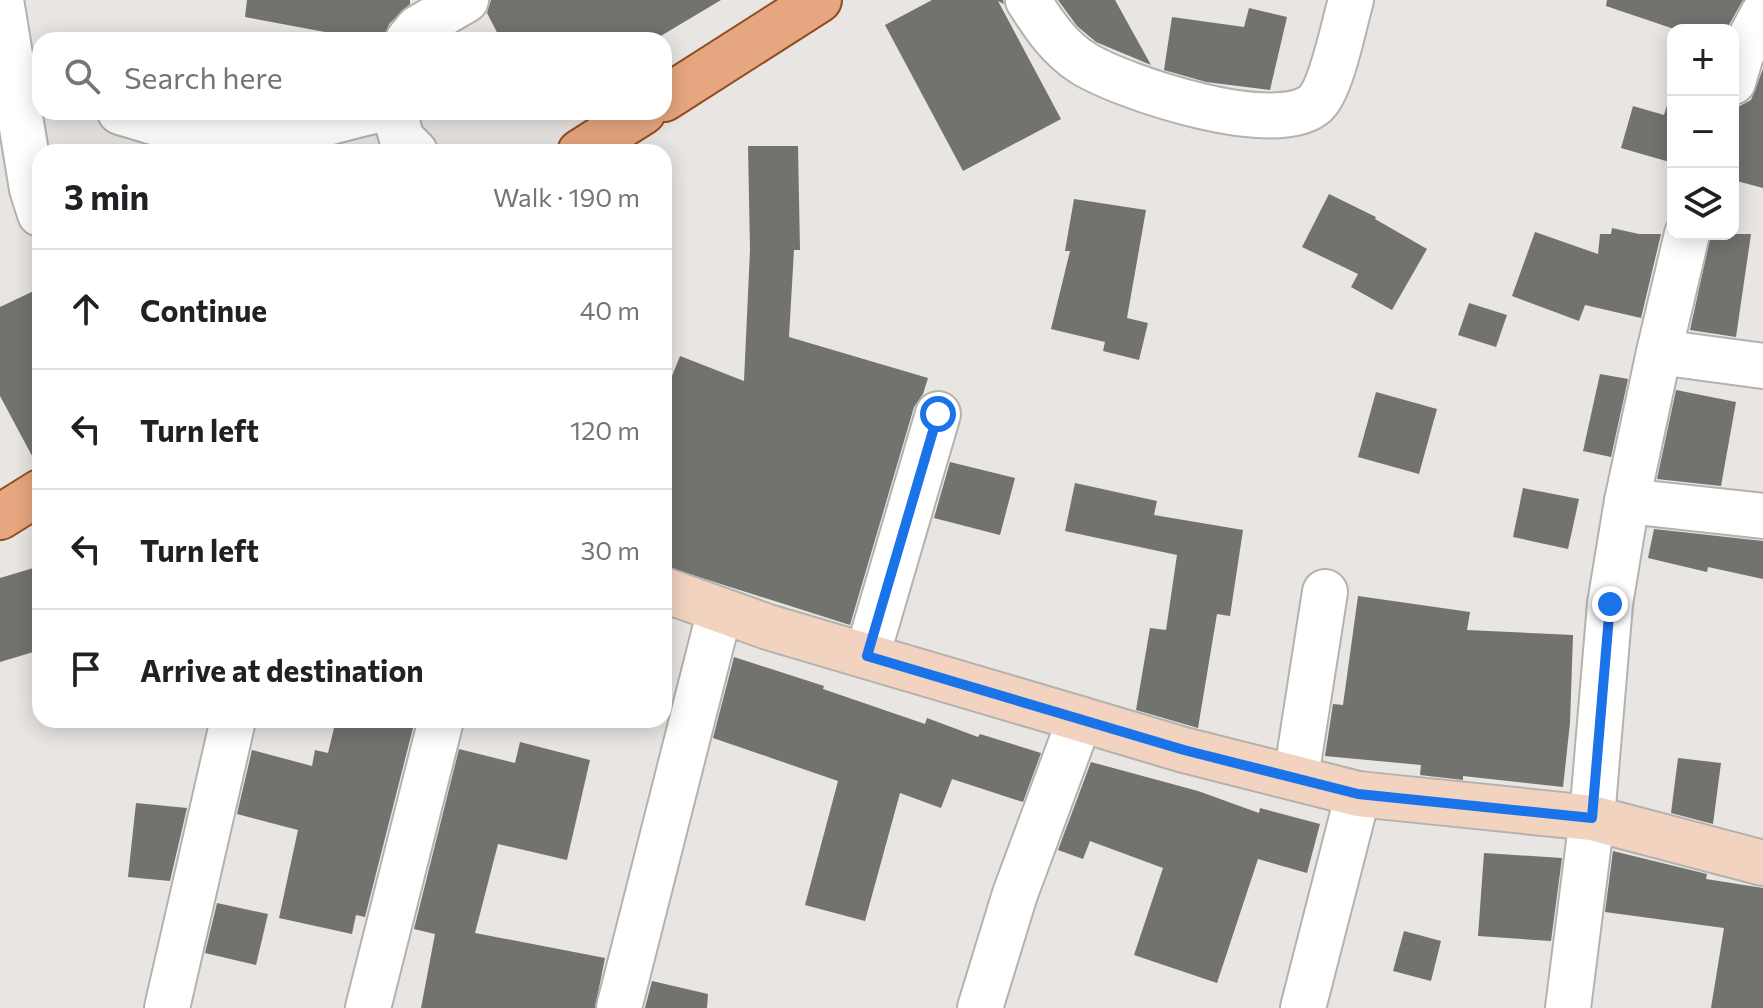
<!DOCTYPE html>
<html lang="en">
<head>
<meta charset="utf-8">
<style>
	:root { --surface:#fff; --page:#f2f2f2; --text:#202124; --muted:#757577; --line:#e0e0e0 }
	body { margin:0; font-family:Commissioner,sans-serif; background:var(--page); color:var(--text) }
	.controls { position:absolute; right:24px; top:24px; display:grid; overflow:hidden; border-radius:16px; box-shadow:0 4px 20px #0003 }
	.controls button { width:72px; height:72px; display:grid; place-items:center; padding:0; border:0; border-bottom:2px solid var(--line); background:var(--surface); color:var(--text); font:40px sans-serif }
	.stop { position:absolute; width:24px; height:24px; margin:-18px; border:6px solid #1a73e8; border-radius:50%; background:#fff }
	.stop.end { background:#1a73e8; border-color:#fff; box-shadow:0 2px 8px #0008 }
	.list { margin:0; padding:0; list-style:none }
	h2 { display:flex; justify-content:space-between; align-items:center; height:104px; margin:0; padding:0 32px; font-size:34px }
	h2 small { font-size:26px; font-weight:400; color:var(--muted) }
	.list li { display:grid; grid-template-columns:52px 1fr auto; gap:24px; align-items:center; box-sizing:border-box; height:120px; padding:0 32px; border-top:2px solid var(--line) }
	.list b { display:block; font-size:30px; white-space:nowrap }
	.list em { font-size:26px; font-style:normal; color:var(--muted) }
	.icon { flex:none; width:44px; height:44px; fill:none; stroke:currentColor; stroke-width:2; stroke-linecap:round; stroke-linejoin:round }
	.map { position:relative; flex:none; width:1763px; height:1008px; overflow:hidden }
	.search { position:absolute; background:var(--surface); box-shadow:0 4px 20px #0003; left:32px; top:32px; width:640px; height:88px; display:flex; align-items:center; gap:20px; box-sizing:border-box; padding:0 28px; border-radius:24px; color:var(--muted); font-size:30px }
	.panel { position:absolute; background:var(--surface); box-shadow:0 4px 20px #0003; left:32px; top:144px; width:640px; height:584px; border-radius:24px }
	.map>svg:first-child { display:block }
	.building { fill:#72726e }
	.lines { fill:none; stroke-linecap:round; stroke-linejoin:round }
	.street-casing { stroke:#b4b2ae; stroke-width:48 }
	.secondary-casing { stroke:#b4b2ae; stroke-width:48 }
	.primary-casing { stroke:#914d21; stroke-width:48 }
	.street { stroke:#fff; stroke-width:44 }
	.secondary { stroke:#f2d3bf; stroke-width:44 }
	.primary { stroke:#e6a67f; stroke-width:44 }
	.route { stroke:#1a73e8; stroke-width:10 }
</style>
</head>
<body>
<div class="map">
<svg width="1763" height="1008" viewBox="0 0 1763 1008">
	<rect width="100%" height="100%" fill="#e8e5e2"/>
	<g class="building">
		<polygon points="247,0 410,0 410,4 389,24 384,40 368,40 245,17"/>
		<polygon points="491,0 721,0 654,40 501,40 487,13"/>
		<polygon points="932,0 1003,0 1004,4 998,1 1061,119 963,171 885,25"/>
		<polygon points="1058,0 1115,0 1151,65 1096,42 1077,26"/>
		<polygon points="1607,0 1743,0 1726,30 1677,30 1606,6"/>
		<polygon points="1249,8 1287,17 1270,90 1206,82 1164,70 1172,17 1244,27"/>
		<polygon points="1763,69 1763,188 1733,180 1733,106 1740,106 1751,100"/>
		<polygon points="1673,86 1673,163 1621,148 1633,106 1664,115"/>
		<polygon points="748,146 798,146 800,250 794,250 789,337 928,378 923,394 914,407 850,625 664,566 664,396 680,356 744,381 750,250"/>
		<polygon points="1329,194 1376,217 1375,219 1427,249 1392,310 1351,287 1358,274 1302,247"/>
		<polygon points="1074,199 1146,210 1127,318 1148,323 1139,360 1103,351 1105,342 1051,329 1070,251 1065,251"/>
		<polygon points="1612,228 1639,234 1661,234 1641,318 1585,305 1579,321 1512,296 1535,232 1598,254 1600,234 1611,234"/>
		<polygon points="1711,234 1751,234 1736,337 1690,330"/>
		<polygon points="40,288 40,467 38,467 0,396 0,307"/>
		<polygon points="1469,303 1507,315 1496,347 1458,335"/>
		<polygon points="1600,374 1628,379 1611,457 1583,451"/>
		<polygon points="1676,390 1736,402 1721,486 1657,479"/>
		<polygon points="1376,392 1437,409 1419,474 1358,457"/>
		<polygon points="950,462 1015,478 1000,535 934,518"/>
		<polygon points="1075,483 1157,501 1154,515 1243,530 1230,616 1217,614 1198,728 1136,710 1150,628 1166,630 1177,555 1065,531"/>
		<polygon points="1523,488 1579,499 1568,549 1513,537"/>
		<polygon points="1654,529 1763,541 1763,579 1708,567 1707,572 1648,558"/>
		<polygon points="40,566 40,650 0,662 0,578"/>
		<polygon points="1358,596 1470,612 1467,630 1573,635 1570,723 1563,787 1463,776 1463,780 1420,775 1421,765 1325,756 1333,704 1343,705"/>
		<polygon points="734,657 824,686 823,689 925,724 927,718 978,737 980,734 1041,753 1023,802 952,779 941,808 900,793 865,921 805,905 838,781 713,738"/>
		<polygon points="336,720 415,720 365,917 356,915 352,934 279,918 298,830 237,814 252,750 312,766 315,750 328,753"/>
		<polygon points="520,742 590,760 567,860 498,844 475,933 605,958 595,1008 421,1008 435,934 414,929 459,749 515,763"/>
		<polygon points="1678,758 1721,763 1713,824 1671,813"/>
		<polygon points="1091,762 1198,791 1259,813 1260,808 1320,824 1307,873 1258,859 1217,983 1134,955 1163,868 1090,841 1083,859 1058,850"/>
		<polygon points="136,803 187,808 170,881 128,877"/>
		<polygon points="1613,851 1707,874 1706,879 1763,888 1763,1008 1711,1008 1724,928 1605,912"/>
		<polygon points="1484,853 1562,858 1551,941 1478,936"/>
		<polygon points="217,903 268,914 256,965 205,953"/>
		<polygon points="1404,931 1441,941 1431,981 1393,971"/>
		<polygon points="652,981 708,994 707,1008 645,1008"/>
	</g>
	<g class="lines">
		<defs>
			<g id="street">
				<polyline points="1,0 32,189 40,214"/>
				<path d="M1028 0C1043 24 1059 48 1083 63 1123 88 1278 139 1316 103 1332 87 1344 24 1351 0"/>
				<polyline points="408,40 418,28 466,0"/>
				<polyline points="1733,82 1741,55 1763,14"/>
				<path d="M120 112C160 124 199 138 242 138 284 138 329 121 370 112"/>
				<polyline points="394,112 402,139 415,152"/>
				<polyline points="1687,234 1659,352 1763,366"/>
				<polyline points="1627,501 1763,516"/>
				<polyline points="867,656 938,414"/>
				<polyline points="1296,777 1325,592"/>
				<polyline points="167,1008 233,720"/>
				<polyline points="368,1008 441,720"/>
				<polyline points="619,1008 720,610"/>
				<polyline points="980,1008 1015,894 1080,719"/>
				<polyline points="1303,1008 1358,794"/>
				<polyline points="1568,1008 1592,818 1610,604 1627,501 1659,352"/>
			</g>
			<polyline id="secondary" points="664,590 768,627 1080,719 1184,750 1358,794 1592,818 1763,863"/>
			<g id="primary">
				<polyline points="664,99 819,0"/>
				<polyline points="580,152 643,112"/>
				<polyline points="0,517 40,492"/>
			</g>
		</defs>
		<use href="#street" class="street-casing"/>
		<use href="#secondary" class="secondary-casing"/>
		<use href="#primary" class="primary-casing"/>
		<use href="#street" class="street"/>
		<use href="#secondary" class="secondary"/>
		<use href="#primary" class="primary"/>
	</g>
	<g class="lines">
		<polyline class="route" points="938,414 867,656 1184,750 1358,794 1592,818 1610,604"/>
	</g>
</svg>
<div class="controls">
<button>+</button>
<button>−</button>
<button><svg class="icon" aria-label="layers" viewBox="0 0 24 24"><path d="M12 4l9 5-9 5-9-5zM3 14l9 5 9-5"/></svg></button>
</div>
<div class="stop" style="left:938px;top:414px"></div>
<div class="stop end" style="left:1610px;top:604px"></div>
<div class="search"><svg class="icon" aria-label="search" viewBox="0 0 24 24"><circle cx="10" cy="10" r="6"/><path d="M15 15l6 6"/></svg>Search here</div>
<section class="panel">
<h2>3 min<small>Walk · 190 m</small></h2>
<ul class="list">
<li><svg class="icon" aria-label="ahead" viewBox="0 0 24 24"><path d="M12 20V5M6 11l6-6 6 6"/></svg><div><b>Continue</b></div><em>40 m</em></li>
<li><svg class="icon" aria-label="left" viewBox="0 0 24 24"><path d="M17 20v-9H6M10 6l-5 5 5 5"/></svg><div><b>Turn left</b></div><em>120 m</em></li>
<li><svg class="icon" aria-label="left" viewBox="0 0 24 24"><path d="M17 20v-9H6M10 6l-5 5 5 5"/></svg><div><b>Turn left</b></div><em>30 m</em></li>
<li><svg class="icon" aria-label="arrive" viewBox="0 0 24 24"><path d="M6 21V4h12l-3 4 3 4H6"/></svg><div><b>Arrive at destination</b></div></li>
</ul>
</section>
</div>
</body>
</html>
